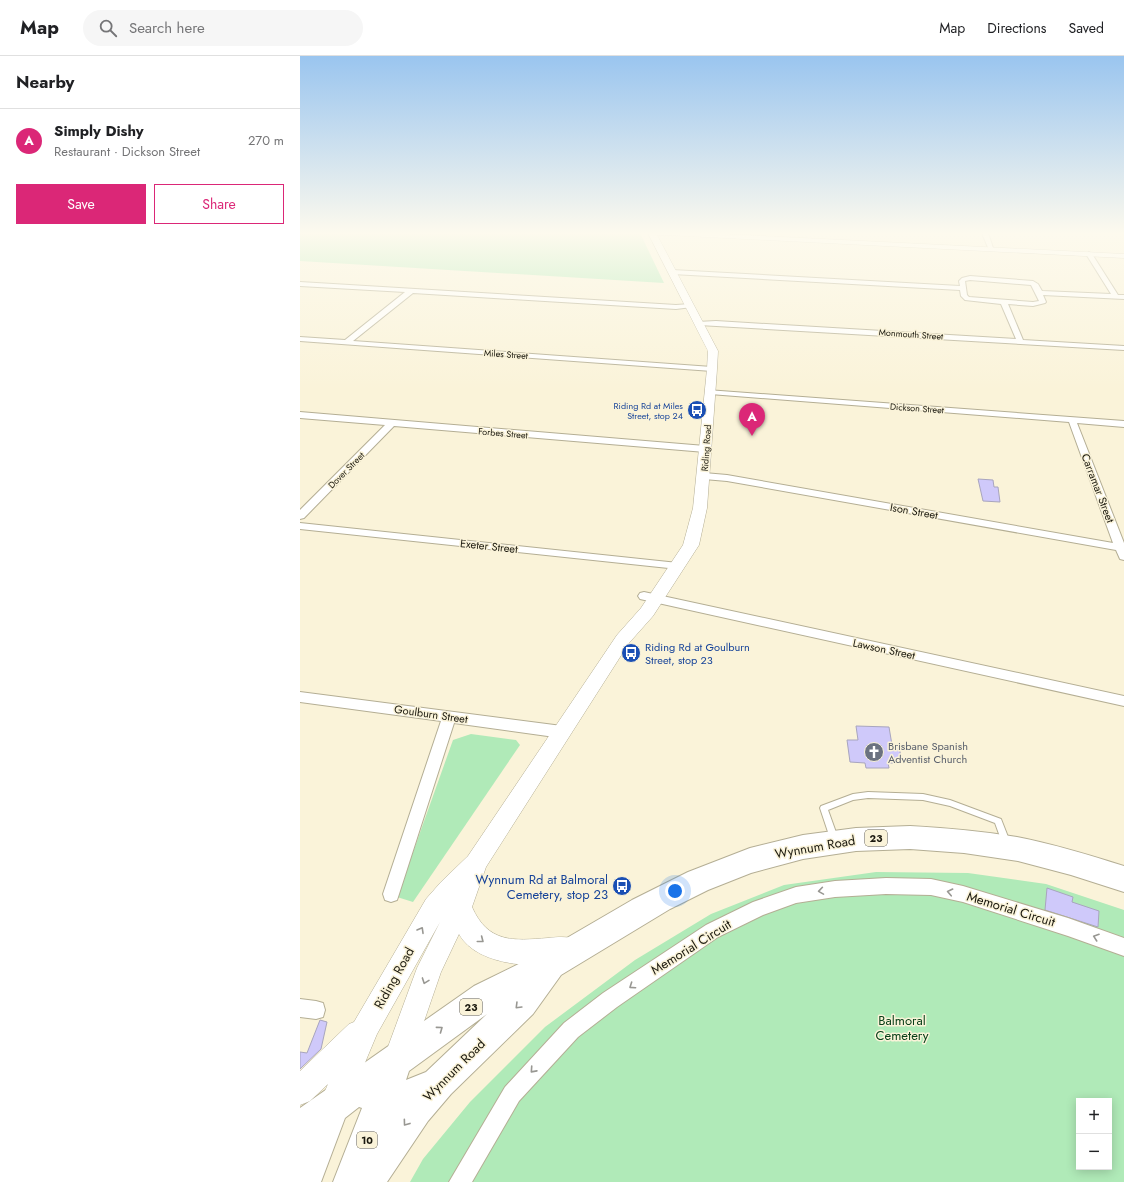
<!DOCTYPE html>
<html lang="en">
<head>
<meta charset="utf-8">
<style>
	:root { --surface:#fff; --page:#f6f6f6; --text:#202124; --muted:#757577; --line:#e0e0e0; --accent:#db2777 }
	body { margin:0; font-family:Jost,sans-serif; background:var(--page); color:var(--text) }
	.controls { position:absolute; right:12px; bottom:12px; display:grid; overflow:hidden; border-radius:0px; box-shadow:0 2px 10px #0003 }
	.controls button { width:36px; height:36px; display:grid; place-items:center; padding:0; border:0; border-bottom:1px solid var(--line); background:var(--surface); color:var(--text); font:20px sans-serif }
	.you { position:absolute; left:375px; top:835px; width:14px; height:14px; margin:-10px; border:3px solid #fff; border-radius:50%; background:#1a73e8; box-shadow:0 0 0 6px #1a73e833 }
	.badge { display:grid; place-items:center; width:26px; height:26px; border-radius:50%; background:var(--accent); color:#fff; font-size:13px; font-weight:700 }
	.pin { position:absolute; translate:-50% -33px; filter:drop-shadow(0 1px 2px #0008) }
	.pin::after { content:''; position:absolute; top:21px; width:14px; height:12px; background:inherit; clip-path:polygon(0 0,100% 0,50% 100%) }
	.list { margin:0; padding:0; list-style:none }
	h2 { display:flex; justify-content:space-between; align-items:center; height:52px; margin:0; padding:0 16px; font-size:17px }
	h2 small { font-size:13px; font-weight:400; color:var(--muted) }
	.list li { display:grid; grid-template-columns:26px 1fr auto; gap:12px; align-items:center; box-sizing:border-box; height:64px; padding:0 16px; border-top:1px solid var(--line) }
	.list b { display:block; font-size:15px; white-space:nowrap }
	.list p { margin:0; font-size:13px; white-space:nowrap; color:var(--muted) }
	.list em { font-size:13px; font-style:normal; color:var(--muted) }
	.actions { display:flex; gap:8px; padding:12px 16px }
	.actions a { flex:1; padding:9px 0; border:1px solid var(--accent); border-radius:0px; text-align:center; font-size:14px; color:var(--accent) }
	.actions .main { background:var(--accent); color:#fff }
	.icon { flex:none; width:22px; height:22px; fill:none; stroke:currentColor; stroke-width:2; stroke-linecap:round; stroke-linejoin:round }
	.map { position:relative; flex:none; width:824px; height:1126px; overflow:hidden }
	header { display:flex; align-items:center; gap:24px; box-sizing:border-box; height:56px; padding:0 20px; background:var(--surface); border-bottom:1px solid var(--line) }
	header strong { font-size:19px }
	nav { display:flex; gap:22px; margin-inline-start:auto; font-size:14px }
	.search { width:280px; height:36px; background:var(--page); display:flex; align-items:center; gap:10px; box-sizing:border-box; padding:0 14px; border-radius:22px; color:var(--muted); font-size:15px }
	main { display:flex }
	aside { flex:1; background:var(--surface) }
	.map>svg:first-child { display:block }
	.green { fill:#b0eab8; fill-rule:evenodd }
	.building { fill:#cfc9fa; stroke:#a8a5be }
	.lines { fill:none; stroke-linecap:round; stroke-linejoin:round }
	.service-casing { stroke:#b4ae94; stroke-width:2 }
	.minor-casing { stroke:#b4ae94; stroke-width:2 }
	.tertiary-casing { stroke:#b4ae94; stroke-width:1 }
	.secondary-casing { stroke:#b4ae94; stroke-width:1 }
	.primary-casing { stroke:#b4ae94; stroke-width:2 }
	.service { fill:#fff; fill-rule:evenodd }
	.minor { fill:#fff; fill-rule:evenodd }
	.tertiary { fill:#fff; fill-rule:evenodd }
	.secondary { fill:#fff; fill-rule:evenodd }
	.primary { fill:#fff; fill-rule:evenodd }
	.oneway { stroke:#989792 }
	.labels { text-anchor:middle; dominant-baseline:central; stroke-width:3; stroke-linejoin:round; paint-order:stroke }
	.far-street-label { font-size:9px; fill:#19170d; stroke:#faf3d9 }
	.far-transit-label { font-size:9px; fill:#164399; stroke:#faf3d9; text-anchor:end }
	.shield { fill:#faf3d9; stroke:#5c594a; stroke-width:1 }
	.shield-label { font-size:10px; font-weight:bold; fill:#19170d }
	.street-label { font-size:11px; fill:#19170d; stroke:#faf3d9 }
	.transit-label { font-size:11px; fill:#164399; stroke:#faf3d9; text-anchor:start }
	.worship-label { font-size:11px; fill:#5b616d; stroke:#faf3d9; text-anchor:start }
	.near-street-label { font-size:13px; fill:#19170d; stroke:#faf3d9 }
	.near-transit-label { font-size:13px; fill:#164399; stroke:#faf3d9; text-anchor:end }
	.near-park-label { font-size:13px; fill:#094019; stroke:#faf3d9 }
</style>
</head>
<body>
<header>
<strong>Map</strong>
<div class="search"><svg class="icon" aria-label="search" viewBox="0 0 24 24"><circle cx="10" cy="10" r="6"/><path d="M15 15l6 6"/></svg>Search here</div>
<nav><a>Map</a><a>Directions</a><a>Saved</a></nav>
</header>
<main>
<aside>
<h2>Nearby<small></small></h2>
<ul class="list">
<li><span class="badge">A</span><div><b>Simply Dishy</b><p>Restaurant · Dickson Street</p></div><em>270 m</em></li>
</ul>
<div class="actions"><a class="main">Save</a><a>Share</a></div>
</aside>
<div class="map">
<svg width="824" height="1126" viewBox="0 0 824 1126">
	<rect width="100%" height="100%" fill="#faf3d9"/>
	<g class="green">
		<polygon points="0,177 340,177 364,227 0,205"/>
		<polygon points="171,678 216,684 220,689 113,846 97,841 153,684"/>
		<path d="M576 816 668 817 746 828 824 854V1126H110L123 1103 170 1046 245 971 335 904 411 858 484 829ZM779 1045H809V1111H779Z"/>
	</g>
	<g class="building">
		<polygon points="678,423 693,424 694,431 698,431 700,446 683,445"/>
		<polygon points="556,670 589,671 592,689 599,689 601,703 595,703 595,707 588,707 589,712 566,712 565,707 550,706 547,684 558,684"/>
		<polygon points="747,832 773,841 772,846 799,855 798,871 745,854"/>
		<polygon points="20,964 27,966 21,993 0,1013 0,996 7,997"/>
	</g>
	<g class="lines">
		<defs>
			<polygon id="service" points="568,736 623,738 650,744 701,763 710,786 709,789 706,790 703,789 695,767 650,750 623,744 568,742 553,744 528,754 538,782 537,785 534,786 531,785 520,752 521,750 553,738"/>
			<g id="minor">
				<polygon points="682,177 688,177 694,195 689,194"/>
				<path d="M789 196 792 198 818 239H824V243L743 239 746 246 745 247 733 250 708 248 723 284 824 290V294L399 269 397 268V266L416 265 716 283 701 248 665 244 661 240 660 234 372 218 369 216 372 214 660 230 659 225 662 222 670 220 733 225 738 228 742 235 811 238 786 198ZM670 224 731 229 739 245 733 246 669 241 667 239 665 225Z"/>
				<polygon points="0,226 376,249 390,248 393,250 392,251 376,253 113,237 53,285 412,311 416,313 412,315 0,285 0,281 45,284 105,236 0,230"/>
				<polygon points="407,334 824,365 824,371 777,367 824,487 824,504 820,503 816,494 427,425 404,423 399,420 404,417 427,419 813,487 769,366 410,338 407,338"/>
				<polygon points="0,356 405,390 410,393 405,396 94,370 4,462 0,463 0,454 85,369 0,362"/>
				<polygon points="0,467 378,507 382,508 384,510 382,512 378,513 0,473"/>
				<polygon points="344,536 824,640 824,650 340,543 338,540 340,537"/>
				<polygon points="0,636 262,670 267,672 269,676 267,680 262,682 154,667 99,838 97,844 91,846 85,844 83,838 141,665 0,646"/>
				<polygon points="586,822 631,823 663,830 768,862 824,882 824,900 768,880 663,846 631,839 586,838 535,841 496,847 463,859 418,881 317,951 278,981 219,1045 172,1126 149,1126 205,1031 264,967 303,937 406,869 453,846 496,831 535,825"/>
				<polygon points="0,943 16,945 23,947 25,954 23,961 16,963 0,961"/>
			</g>
			<polygon id="tertiary" points="351,177 403,177 824,198 824,202 367,179 351,179"/>
			<path id="secondary" d="M348 177H356L418 295 417 313 407 452 399 489 353 560 329 587 186 811 172 851C188 887 213 885 248 882 259 881 267 880 278 884L282 893 278 902C247 915 177 912 159 878L141 916 109 1009 99 1013 89 1009 85 999 117 912 140 866 77 978 46 1052 36 1056 26 1052 22 1042 28 1028 10 1045 0 1049V1015L49 968 54 966 126 843 141 826 168 800 317 579 341 552 383 489 393 452 407 313 408 295Z"/>
			<path id="primary" d="M610 770C646 772 681 775 717 781 753 788 789 799 824 810V836L771 819 718 805 664 797 610 793 556 795 503 803 451 817 408 834 370 853 261 919 233 958 151 1038 128 1065 87 1126H33L62 1052 59 1051 45 1062 21 1126H0V1052L174 930 241 897 332 844 388 816 450 792 503 779 556 772ZM187 958 126 1016 106 1024 109 1015Z"/>
		</defs>
		<use href="#service" class="service-casing"/>
		<use href="#minor" class="minor-casing"/>
		<use href="#tertiary" class="tertiary-casing"/>
		<use href="#secondary" class="secondary-casing"/>
		<use href="#primary" class="primary-casing"/>
		<use href="#service" class="service"/>
		<use href="#minor" class="minor"/>
		<use href="#tertiary" class="tertiary"/>
		<use href="#secondary" class="secondary"/>
		<use href="#primary" class="primary"/>
	</g>
	<defs><path id="oneway-chevron" d="M-2-3.5L2.5 0L-2 3.5" fill="none" stroke-width="1.6" stroke-linecap="round" stroke-linejoin="round"/></defs>
	<g class="oneway">
		<use href="#oneway-chevron" transform="translate(521 835) rotate(171)"/>
		<use href="#oneway-chevron" transform="translate(650 836) rotate(-168)"/>
		<use href="#oneway-chevron" transform="translate(121 874) rotate(-60)"/>
		<use href="#oneway-chevron" transform="translate(796 881) rotate(-161)"/>
		<use href="#oneway-chevron" transform="translate(181 884) rotate(38)"/>
		<use href="#oneway-chevron" transform="translate(125 925) rotate(110)"/>
		<use href="#oneway-chevron" transform="translate(332 930) rotate(146)"/>
		<use href="#oneway-chevron" transform="translate(218 950) rotate(135)"/>
		<use href="#oneway-chevron" transform="translate(140 973) rotate(-36)"/>
		<use href="#oneway-chevron" transform="translate(233 1014) rotate(132)"/>
		<use href="#oneway-chevron" transform="translate(106 1067) rotate(126)"/>
	</g>
	<linearGradient id="sky" x2="0" y2="1"><stop stop-color="#9ac5ef"/><stop offset="0.53" stop-color="#fdfaee"/><stop offset="1" stop-color="#fdfaee" stop-opacity="0"/></linearGradient>
	<rect width="824" height="334" fill="url(#sky)"/>
	<defs>
		<symbol id="bus-disc" viewBox="-11 -11 22 22"><circle r="9.5" fill="#1a4fb4" stroke="#faf3d9"/><path d="M-5-6H5V4H4V6H2V4H-2V6H-4V4H-5ZM-3.5-4V0h7V-4ZM-3.5 1.2v1.5H-2V1.2ZM2 1.2v1.5H3.5V1.2Z" fill="#fff"/></symbol>
		<symbol id="church-disc" viewBox="-11 -11 22 22"><circle r="9.5" fill="#6b7280" stroke="#faf3d9"/><path d="M-1.2-6h2.4v3.5h3.3v2.4h-3.3V6h-2.4V-.1h-3.3v-2.4h3.3Z" fill="#fff"/></symbol>
	</defs>
	<g fill-rule="evenodd">
		<use href="#bus-disc" x="386" y="343" width="22" height="22"/>
		<use href="#bus-disc" x="320" y="586" width="22" height="22"/>
		<use href="#church-disc" x="563" y="685" width="22" height="22"/>
		<use href="#bus-disc" x="311" y="819" width="22" height="22"/>
	</g>
	<g class="labels">
		<g class="far-street-label">
			<text transform="translate(611 278) rotate(4)">Monmouth Street</text>
			<text transform="translate(206 298) rotate(4)">Miles Street</text>
			<text transform="translate(617 352) rotate(4)">Dickson Street</text>
			<text transform="translate(203 377) rotate(5)">Forbes Street</text>
			<text transform="translate(406 392) rotate(-86)">Riding Road</text>
			<text transform="translate(46 414) rotate(-45)">Dover Street</text>
		</g>
		<g class="far-transit-label">
			<text x="383" y="349">Riding Rd at Miles<tspan x="383" dy="10">Street, stop 24</tspan></text>
		</g>
		<g class="shield">
			<rect x="565" y="774" width="22" height="16" rx="3"/>
			<rect x="160" y="943" width="22" height="16" rx="3"/>
			<rect x="57" y="1076" width="20" height="16" rx="3"/>
		</g>
		<g class="shield-label">
			<text x="576" y="782">23</text>
			<text x="171" y="951">23</text>
			<text x="67" y="1084">10</text>
		</g>
		<g class="street-label">
			<text transform="translate(798 432) rotate(69)">Carramar Street</text>
			<text transform="translate(614 455) rotate(10)">Ison Street</text>
			<text transform="translate(189 490) rotate(6)">Exeter Street</text>
			<text transform="translate(584 593) rotate(12)">Lawson Street</text>
			<text transform="translate(131 658) rotate(8)">Goulburn Street</text>
		</g>
		<g class="transit-label">
			<text x="345" y="591">Riding Rd at Goulburn<tspan x="345" dy="13">Street, stop 23</tspan></text>
		</g>
		<g class="worship-label">
			<text x="588" y="690">Brisbane Spanish<tspan x="588" dy="13">Adventist Church</tspan></text>
		</g>
		<g class="near-street-label">
			<text transform="translate(515 791) rotate(-10)">Wynnum Road</text>
			<text transform="translate(711 853) rotate(17)">Memorial Circuit</text>
			<text transform="translate(391 891) rotate(-32)">Memorial Circuit</text>
			<text transform="translate(94 922) rotate(-61)">Riding Road</text>
			<text transform="translate(154 1014) rotate(-45)">Wynnum Road</text>
		</g>
		<g class="near-transit-label">
			<text x="308" y="823">Wynnum Rd at Balmoral<tspan x="308" dy="15">Cemetery, stop 23</tspan></text>
		</g>
		<g class="near-park-label">
			<text x="602" y="964">Balmoral<tspan x="602" dy="15">Cemetery</tspan></text>
		</g>
	</g>
</svg>
<div class="controls">
<button>+</button>
<button>−</button>
</div>
<div class="you"></div>
<div class="pin badge" style="left:452px;top:380px">A</div>
</div>
</main>
</body>
</html>
